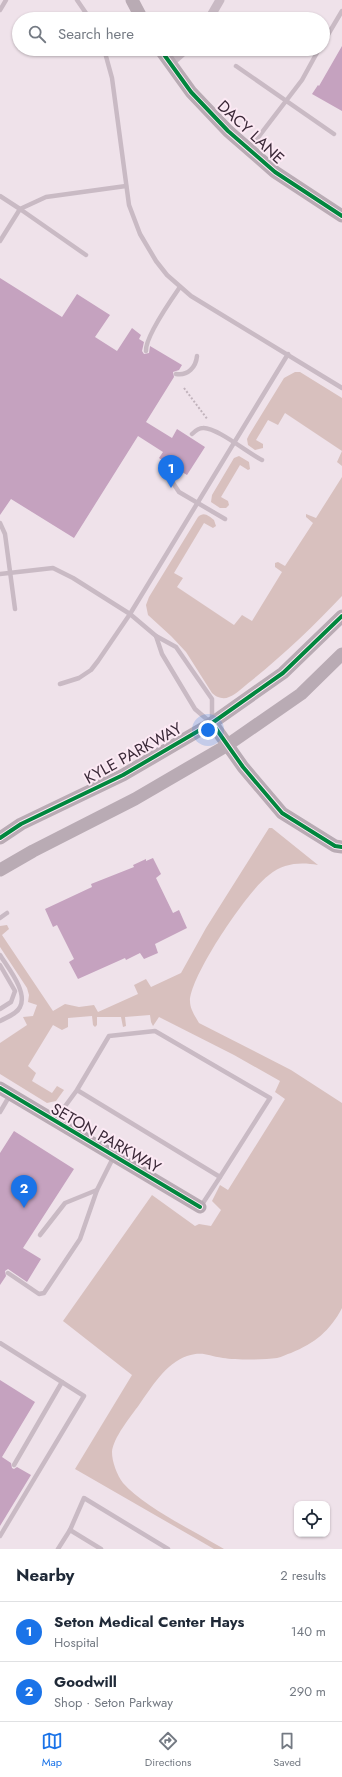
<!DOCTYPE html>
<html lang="en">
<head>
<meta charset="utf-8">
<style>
	:root { --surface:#fff; --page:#f6f6f7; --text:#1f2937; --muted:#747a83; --line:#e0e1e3; --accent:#1a73e8 }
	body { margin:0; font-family:Jost,sans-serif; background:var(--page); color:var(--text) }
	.controls { position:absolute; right:12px; bottom:12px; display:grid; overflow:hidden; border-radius:8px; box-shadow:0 1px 3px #0004 }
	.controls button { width:36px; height:36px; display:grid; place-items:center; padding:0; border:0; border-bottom:1px solid var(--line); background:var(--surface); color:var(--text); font:20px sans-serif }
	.you { position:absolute; left:208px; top:730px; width:14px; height:14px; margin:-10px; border:3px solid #fff; border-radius:50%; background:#1a73e8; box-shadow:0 0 0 6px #1a73e833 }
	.badge { display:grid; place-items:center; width:26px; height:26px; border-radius:50%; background:var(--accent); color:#fff; font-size:13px; font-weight:700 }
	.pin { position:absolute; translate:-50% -33px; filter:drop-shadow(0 1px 2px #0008) }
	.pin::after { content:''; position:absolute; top:21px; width:14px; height:12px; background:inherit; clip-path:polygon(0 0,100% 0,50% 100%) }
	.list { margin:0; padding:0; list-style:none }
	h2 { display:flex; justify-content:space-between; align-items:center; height:52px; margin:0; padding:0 16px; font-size:17px }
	h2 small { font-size:13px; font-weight:400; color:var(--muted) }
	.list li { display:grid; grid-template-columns:26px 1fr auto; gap:12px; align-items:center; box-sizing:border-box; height:60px; padding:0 16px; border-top:1px solid var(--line) }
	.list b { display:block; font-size:15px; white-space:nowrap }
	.list p { margin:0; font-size:13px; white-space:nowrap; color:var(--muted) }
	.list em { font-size:13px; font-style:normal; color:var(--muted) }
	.icon { flex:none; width:22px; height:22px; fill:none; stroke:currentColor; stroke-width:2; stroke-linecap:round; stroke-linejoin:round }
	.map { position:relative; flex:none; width:342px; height:1549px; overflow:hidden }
	.search { position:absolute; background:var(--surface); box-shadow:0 1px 3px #0004; left:12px; right:12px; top:12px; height:44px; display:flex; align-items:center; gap:10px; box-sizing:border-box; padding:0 14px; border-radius:22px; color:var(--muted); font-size:15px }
	.sheet { height:172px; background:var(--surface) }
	nav { display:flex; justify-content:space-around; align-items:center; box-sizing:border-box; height:56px; border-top:1px solid var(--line); background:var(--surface); font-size:11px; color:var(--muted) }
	nav a { display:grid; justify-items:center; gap:2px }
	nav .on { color:var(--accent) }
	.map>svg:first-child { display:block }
	.green { fill:#d8c0be }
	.building { fill:#c5a2bf }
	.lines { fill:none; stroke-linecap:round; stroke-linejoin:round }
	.path { stroke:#c1b3bc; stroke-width:2; stroke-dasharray:2 2; stroke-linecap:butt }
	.lane { stroke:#c9bac4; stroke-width:4.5 }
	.street { stroke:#c9bac4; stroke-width:9 }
	.secondary { stroke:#b9abb4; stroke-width:13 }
	.cycleway-casing { stroke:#fce9f4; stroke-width:6 }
	.cycleway { stroke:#00873e; stroke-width:4 }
	.labels { text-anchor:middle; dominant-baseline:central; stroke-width:4; stroke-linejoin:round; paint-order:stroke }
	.street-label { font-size:16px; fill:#3a2837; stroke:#fce9f4 }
</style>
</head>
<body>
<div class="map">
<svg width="342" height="1549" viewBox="0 0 342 1549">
	<rect width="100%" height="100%" fill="#efe2ea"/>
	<g class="green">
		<polygon points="295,372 300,372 342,398 342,466 337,462 342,451 285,413 278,425 268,420 256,440 263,444 263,448 255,450 248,445 247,439 249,435 284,378"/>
		<polygon points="239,456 249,462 250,469 248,470 240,465 221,497 228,501 229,505 226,508 220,508 211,502 212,495 234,458"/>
		<path d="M342 477V596C314 626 283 655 251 681 244 686 237 694 229 697 223 700 216 697 212 693L186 652 171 636 148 615 146 605 149 597 198 517C204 511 209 516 214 520L216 526 213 528 204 523 174 573 183 578 177 587 234 625 242 615 252 621 282 572 275 567V563L278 562 285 566 313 523 306 517V514L316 518Z"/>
		<path d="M269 828H272L318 865C300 862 284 863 269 875 248 890 190 976 190 1001 190 1009 195 1016 199 1023L291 1070 342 1103V1308C330 1331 315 1343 291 1353 287 1354 282 1357 277 1358 264 1360 236 1360 223 1358 207 1356 204 1351 187 1356 166 1363 151 1388 139 1405 131 1416 113 1438 112 1452 112 1462 117 1475 123 1483 144 1507 196 1532 224 1549H214L75 1469 132 1375 63 1321 152 1195 195 1226 199 1224 211 1226 221 1210 212 1201 220 1185 228 1190 285 1099 275 1092 280 1081 234 1055 159 1017 153 1026 151 1022 150 1015 125 1017 126 1026 123 1027 121 1017H97V1025L95 1027 93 1025 92 1016 68 1018V1027L62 1030 53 1025 28 1066 36 1073 32 1081 52 1093 57 1086 64 1090 56 1101 47 1103 0 1074V1043L27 1025 23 1017 33 1016 37 1005 28 1002 29 995 27 988 0 947V926L7 925 9 929 2 935 53 1011 65 1004 79 1007 94 1005 98 1012 138 994 134 985 146 979 151 987 181 973 206 928Z"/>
	</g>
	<g class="building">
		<polygon points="342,46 342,111 312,94 318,85 319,86"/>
		<polygon points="0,278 62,317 77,294 110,315 95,337 117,351 132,328 141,335 139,339 144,342 142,351 144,354 149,353 150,346 182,365 179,370 173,372 174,377 146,422 172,438 177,429 205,447 187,475 177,469 178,463 176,460 171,460 170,465 159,458 163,452 138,436 74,538 11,499 0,515"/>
		<polygon points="153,858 161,874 156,878 173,913 179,910 187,928 155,944 158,953 144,959 140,953 126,960 125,958 78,979 69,962 74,959 57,925 53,927 45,909 92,887 91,884 134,867 133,865 146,859 146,861"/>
		<polygon points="14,1131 74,1169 23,1248 41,1259 27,1282 8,1269 5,1271 6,1276 0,1285 0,1153"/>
		<polygon points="0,1380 35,1402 2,1457 11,1463 12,1468 14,1469 17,1467 31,1475 0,1526"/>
	</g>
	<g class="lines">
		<polyline class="path" points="184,388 208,420"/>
		<g class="lane">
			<polyline points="77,0 90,19"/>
			<polyline points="0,10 6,0"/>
			<polyline points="323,43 342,11"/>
			<polyline points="104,49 112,78 129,205 140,234 156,261 167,275 191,296 342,388"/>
			<polyline points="236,66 334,134"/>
			<polyline points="250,148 302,80 319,49"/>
			<polyline points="0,196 20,209 46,197 126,186"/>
			<polyline points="0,241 20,209 86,255"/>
			<path d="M146 351C145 337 171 300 180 287"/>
			<path d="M176 374C188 376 196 367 197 356"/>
			<path d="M192 434C195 431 198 428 203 428 216 427 248 453 262 460"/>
			<polyline points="174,463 171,480 179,492 225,519"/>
			<polyline points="0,523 5,534 15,609"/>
			<polyline points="0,574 53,568 73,578 130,614 156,636 176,647 212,699 212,720"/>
			<polyline points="156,636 162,654 195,709 210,722"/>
			<polyline points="60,684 79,678 91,670 98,661 130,614 288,354"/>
			<polyline points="0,918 7,913"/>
			<path d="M0 955C8 968 28 992 20 1007 17 1014 7 1017 0 1021"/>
			<polyline points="0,965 15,991 11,1002 0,1009"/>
			<polyline points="0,1112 10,1095"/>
			<polyline points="55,1120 77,1090 220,1177 270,1098 155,1031 109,1036 77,1090"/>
			<polyline points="201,1206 220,1177"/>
			<polyline points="40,1235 65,1203 97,1190"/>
			<polyline points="8,1273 39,1294 44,1293 80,1239 97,1190 113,1158"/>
			<polyline points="0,1343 84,1396 0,1536"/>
			<polyline points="14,1465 62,1382"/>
			<polyline points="70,1530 84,1498 168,1549"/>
			<polyline points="58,1549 70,1530 101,1549"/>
		</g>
		<g class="street">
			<polyline points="209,19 220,0"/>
			<polyline points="170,63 186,49"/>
		</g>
		<g class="secondary">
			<polyline points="132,0 142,19"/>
			<polyline points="160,49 191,92 228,131 275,172 342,216"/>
			<polyline points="212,723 243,767 282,813 335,846 342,847"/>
			<polyline points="0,838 21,824 123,775 212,723 283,673 342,616"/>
			<polyline points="0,870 33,851 135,799 226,746 301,694 342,654"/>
			<polyline points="0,1088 200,1207"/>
		</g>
		<defs>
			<g id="cycleway">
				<polyline points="160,49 191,92 228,131 275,172 342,216"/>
				<polyline points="212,723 243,767 282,813 335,846 342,847"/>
				<polyline points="0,838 21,824 123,775 212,723 283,673 342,616"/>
				<polyline points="0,1088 200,1207"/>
			</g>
		</defs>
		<use href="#cycleway" class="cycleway-casing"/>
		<use href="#cycleway" class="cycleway"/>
	</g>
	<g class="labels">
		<g class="street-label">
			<text transform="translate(251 132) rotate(43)">DACY LANE</text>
			<text transform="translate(133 753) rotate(-29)">KYLE PARKWAY</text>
			<text transform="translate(106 1138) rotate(30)">SETON PARKWAY</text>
		</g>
	</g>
</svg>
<div class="controls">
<button><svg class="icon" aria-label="locate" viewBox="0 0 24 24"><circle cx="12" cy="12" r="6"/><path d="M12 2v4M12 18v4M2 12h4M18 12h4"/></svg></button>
</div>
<div class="you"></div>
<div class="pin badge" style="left:171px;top:488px">1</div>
<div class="pin badge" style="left:24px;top:1208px">2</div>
<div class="search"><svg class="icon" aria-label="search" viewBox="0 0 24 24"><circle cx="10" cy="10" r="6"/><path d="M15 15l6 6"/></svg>Search here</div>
</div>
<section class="sheet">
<h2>Nearby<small>2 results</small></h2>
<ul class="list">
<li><span class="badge">1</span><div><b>Seton Medical Center Hays</b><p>Hospital</p></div><em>140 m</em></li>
<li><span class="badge">2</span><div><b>Goodwill</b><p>Shop · Seton Parkway</p></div><em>290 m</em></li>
</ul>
</section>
<nav>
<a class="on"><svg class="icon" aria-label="map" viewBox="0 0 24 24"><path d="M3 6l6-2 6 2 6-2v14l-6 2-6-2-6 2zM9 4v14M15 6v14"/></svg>Map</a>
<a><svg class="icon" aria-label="directions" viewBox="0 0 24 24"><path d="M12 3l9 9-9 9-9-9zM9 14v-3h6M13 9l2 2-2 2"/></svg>Directions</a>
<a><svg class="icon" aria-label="saved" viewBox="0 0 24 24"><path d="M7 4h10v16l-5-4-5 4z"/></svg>Saved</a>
</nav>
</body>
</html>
